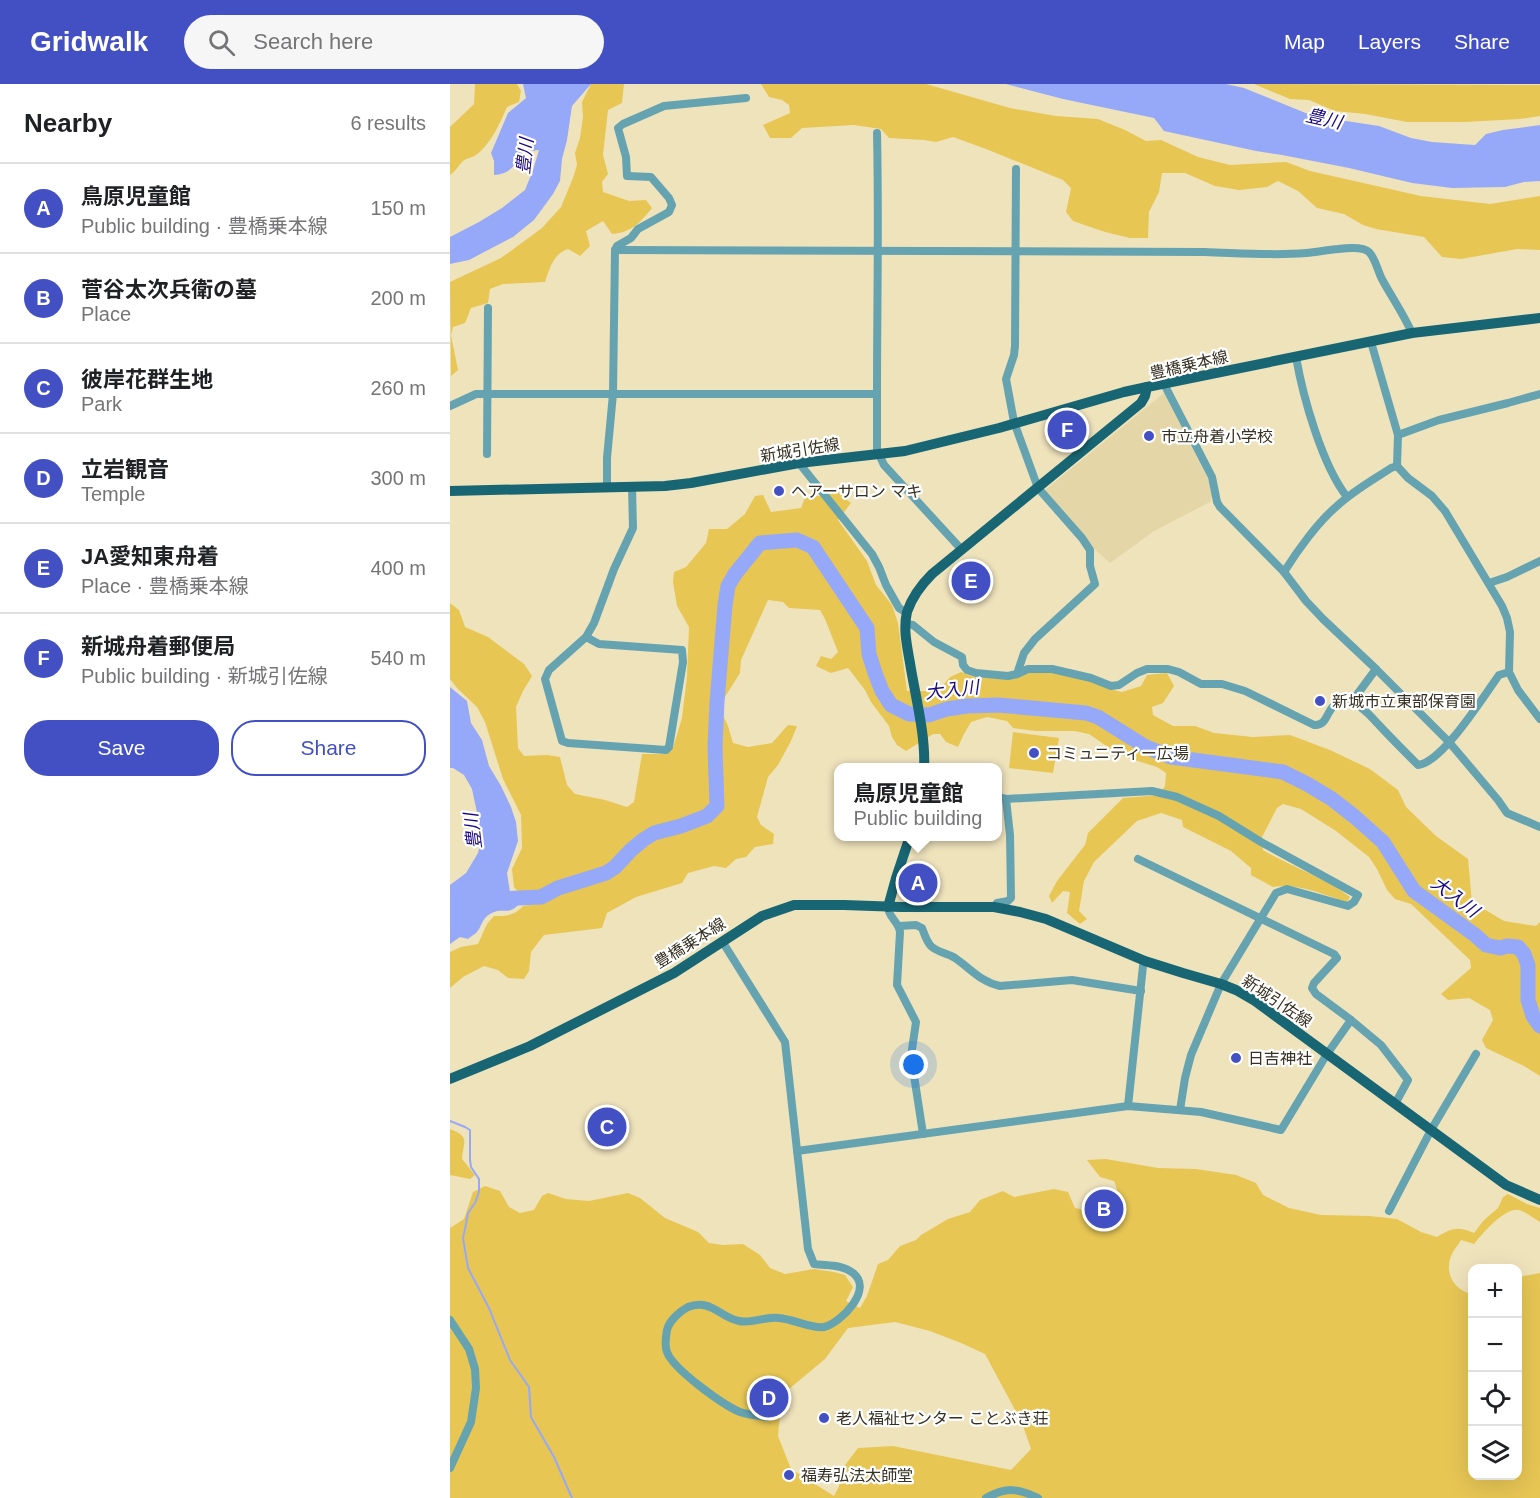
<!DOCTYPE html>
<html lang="en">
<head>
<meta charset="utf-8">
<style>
	:root { --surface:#fff; --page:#f6f6f6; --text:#202124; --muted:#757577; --line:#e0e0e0; --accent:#4350c4 }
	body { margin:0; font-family:Helvetica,"Noto Sans JP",sans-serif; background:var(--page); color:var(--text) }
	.controls { position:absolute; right:18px; bottom:18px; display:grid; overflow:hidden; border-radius:12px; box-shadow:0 6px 24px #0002 }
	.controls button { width:54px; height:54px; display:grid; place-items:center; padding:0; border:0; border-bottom:2px solid var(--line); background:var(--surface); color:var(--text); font:30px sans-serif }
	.you { position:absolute; left:464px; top:981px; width:21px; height:21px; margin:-15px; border:4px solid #fff; border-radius:50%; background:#1a73e8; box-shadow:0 0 0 9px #1a73e833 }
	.badge { display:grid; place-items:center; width:39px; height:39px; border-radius:50%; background:var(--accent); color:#fff; font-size:20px; font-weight:700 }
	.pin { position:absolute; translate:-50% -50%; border:3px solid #fff; box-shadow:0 2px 6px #0006 }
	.popup { position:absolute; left:384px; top:679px; width:168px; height:78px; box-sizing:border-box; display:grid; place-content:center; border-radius:12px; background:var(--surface); filter:drop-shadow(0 2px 4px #0005); font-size:20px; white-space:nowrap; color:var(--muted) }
	.popup b { font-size:22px; color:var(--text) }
	.popup::after { content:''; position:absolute; left:50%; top:100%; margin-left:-12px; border:12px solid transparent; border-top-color:var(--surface) }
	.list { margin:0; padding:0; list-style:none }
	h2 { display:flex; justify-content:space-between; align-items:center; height:78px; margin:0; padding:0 24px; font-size:26px }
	h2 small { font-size:20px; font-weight:400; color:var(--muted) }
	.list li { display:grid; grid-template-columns:39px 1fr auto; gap:18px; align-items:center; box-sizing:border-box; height:90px; padding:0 24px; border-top:2px solid var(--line) }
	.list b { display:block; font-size:22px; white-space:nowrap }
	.list p { margin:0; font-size:20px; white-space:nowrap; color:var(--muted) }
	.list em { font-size:20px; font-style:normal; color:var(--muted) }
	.actions { display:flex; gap:12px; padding:18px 24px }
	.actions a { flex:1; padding:14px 0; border:2px solid var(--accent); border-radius:24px; text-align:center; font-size:21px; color:var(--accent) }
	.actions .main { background:var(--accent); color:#fff }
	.icon { flex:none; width:33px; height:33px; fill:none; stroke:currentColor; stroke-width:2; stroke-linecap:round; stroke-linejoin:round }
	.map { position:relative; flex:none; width:1090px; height:1414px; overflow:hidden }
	header { display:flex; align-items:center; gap:36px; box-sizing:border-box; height:84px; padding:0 30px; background:var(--accent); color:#fff }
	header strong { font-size:28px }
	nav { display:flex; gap:33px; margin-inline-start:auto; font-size:21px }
	.search { width:420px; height:54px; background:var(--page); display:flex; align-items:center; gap:15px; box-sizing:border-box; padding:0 21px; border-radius:33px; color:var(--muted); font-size:22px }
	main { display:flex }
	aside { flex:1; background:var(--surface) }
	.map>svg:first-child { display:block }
	.built { fill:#e4d6a7 }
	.green { fill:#e7c654; fill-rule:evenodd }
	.water { fill:#96a9f9 }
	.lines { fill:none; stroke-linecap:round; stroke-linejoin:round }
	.stream { stroke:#96a9f9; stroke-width:2 }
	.river { stroke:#96a9f9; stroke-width:15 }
	.minor { stroke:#66a3b1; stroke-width:8 }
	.major { stroke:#186674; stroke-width:10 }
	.poi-dot { fill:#4350c4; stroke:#fff; stroke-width:2 }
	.labels { text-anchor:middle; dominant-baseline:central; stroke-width:4.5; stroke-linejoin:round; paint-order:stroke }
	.street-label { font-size:16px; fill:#363122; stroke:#fff }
	.poi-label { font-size:16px; fill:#363122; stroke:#fff; text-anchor:start }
	.water-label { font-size:18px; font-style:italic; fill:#1a0881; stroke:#fff }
</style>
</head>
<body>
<header>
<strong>Gridwalk</strong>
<div class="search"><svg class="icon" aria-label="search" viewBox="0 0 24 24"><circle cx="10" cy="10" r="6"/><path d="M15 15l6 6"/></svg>Search here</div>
<nav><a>Map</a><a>Layers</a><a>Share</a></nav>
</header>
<main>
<aside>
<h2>Nearby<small>6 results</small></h2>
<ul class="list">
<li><span class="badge">A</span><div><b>鳥原児童館</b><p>Public building · 豊橋乗本線</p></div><em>150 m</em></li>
<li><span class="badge">B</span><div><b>菅谷太次兵衛の墓</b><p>Place</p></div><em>200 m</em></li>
<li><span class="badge">C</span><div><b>彼岸花群生地</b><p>Park</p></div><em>260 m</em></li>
<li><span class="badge">D</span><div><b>立岩観音</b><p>Temple</p></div><em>300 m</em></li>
<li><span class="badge">E</span><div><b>JA愛知東舟着</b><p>Place · 豊橋乗本線</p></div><em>400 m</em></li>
<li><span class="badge">F</span><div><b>新城舟着郵便局</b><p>Public building · 新城引佐線</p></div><em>540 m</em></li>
</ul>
<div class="actions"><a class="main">Save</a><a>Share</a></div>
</aside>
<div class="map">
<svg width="1090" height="1414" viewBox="0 0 1090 1414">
	<rect width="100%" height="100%" fill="#efe3bc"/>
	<polygon class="built" points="714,309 758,395 762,412 760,418 704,447 660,479 641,462 595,406"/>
	<g class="green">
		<path d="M25 0H67L71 7 69 18 57 23C50 39 41 60 26 71 22 74 16 74 13 77 8 82 6 87 0 91V43L24 20Z"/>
		<path d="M141 0H174L172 19 158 26 153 71 158 90 152 98 153 108 179 117 196 116 202 124C190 139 182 148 162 150L153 137 136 147 140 162 130 172 118 165C103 170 100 184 95 198L53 200 40 205 38 219 21 224 15 239 3 243 1 251 8 286 1 292 0 198 51 174 92 144 111 123 123 94 127 81 125 69 130 54 133 33 132 18Z"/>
		<polygon points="311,0 476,0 560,24 606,32 648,35 675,46 696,57 711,56 748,73 780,81 836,78 860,87 971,112 1040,120 1090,112 1090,166 1067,165 1011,175 992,173 974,153 926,145 913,141 894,130 867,124 848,107 828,97 817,103 789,106 765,102 735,89 712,89 709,108 699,128 698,154 680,154 655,148 623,137 616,128 621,104 613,96 536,65 503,53 486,58 474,56 439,54 431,45 404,41 352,44 341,54 320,54 313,41 340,29 339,21 332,16 319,13"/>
		<polygon points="804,0 1090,1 1090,32 1070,35 1015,38 957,38 915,30 885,27 859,16 840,15"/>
		<path d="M385 406 401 419 388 436 417 477 426 501 442 521 448 539 457 607H488L500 593 511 588 524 593 551 594 569 587H598L639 595 659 605 672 608 691 602 697 591 717 589 724 602 713 619 702 623 703 631 723 642H745L764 649 803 653 840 651 880 666 920 685 948 706 956 723 986 752 1018 775 1022 818 1054 837 1086 842 1090 838V992L1074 982 1036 964 1032 956 1043 936 1040 926 1019 914 998 916 991 910 1021 884 1020 876 961 820 945 815 937 806 927 785 919 773 886 747 851 725 833 720 827 724 812 753 813 766C841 783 874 793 900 813L897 818C874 811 847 798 823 803L801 791V784L781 767 733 743 732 736 711 729 687 737 644 778 634 797 629 827 637 835 630 840 617 829 620 808 613 807 602 819 599 812 607 797 635 761 638 749 673 714 709 711 715 702 716 689 707 683 678 674 655 661 639 650 624 647H585L563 644 557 637 537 633 521 638 514 650 508 663 496 658 490 650H483L456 667 447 661 442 653 439 642 421 618 415 606 398 584 381 589 366 582 371 572 381 575 388 568 375 535 370 526 339 524 333 518 318 516 291 576 290 589 273 616 271 627 278 642 283 659 298 663 322 659 338 641 347 642 341 657 328 681 318 693 307 733 311 741 324 750 323 760 305 763 296 773 286 775 276 784 264 782 238 789 232 799 186 813 157 829 152 844 94 851 81 868 79 887 74 895 58 894 48 886 34 882 13 893 0 904V868L11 863 28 860 37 840 44 832C56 832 64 832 73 822L88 820 83 809 70 810 64 803 62 785 72 764 71 731 53 695 35 638 27 623 7 604 0 595V519L9 526 15 543 38 553 74 580 82 592 73 607 66 623 68 664 74 672 97 671 110 673 117 701 125 710 155 716 177 723 184 718 192 670H212L223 664 232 634 237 593 239 543 227 522 223 498 224 488 236 483 256 459 259 445H277L295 430 305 412 313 411 321 428 351 424 356 411 369 412Z"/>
		<polygon points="563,648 609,654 603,689 559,684"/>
		<path d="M0 1045C20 1053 14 1056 12 1075L25 1091 20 1095 0 1091Z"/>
		<path d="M656 1075 708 1084 746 1085 786 1091 806 1099 813 1111 839 1124 871 1131 920 1132 947 1135 971 1148 987 1153C1002 1144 1007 1142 1024 1149L1033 1137 1048 1124 1053 1113 1058 1110 1077 1120 1090 1124V1138C1084 1135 1076 1128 1069 1126 1055 1123 1032 1150 1024 1160L1011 1156C1009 1160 1005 1164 1003 1168 993 1186 1002 1206 1022 1210L1023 1392H1068V1193L1090 1189V1414H0V1144L14 1135 23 1108 35 1102 50 1107 59 1123 70 1129 84 1126 92 1112 98 1109 116 1115 139 1117 178 1109 190 1114 215 1134 248 1148 259 1159 273 1161 293 1160 310 1171 320 1184 335 1190 364 1185 384 1188 395 1191 403 1203 396 1217 410 1224 417 1212 428 1180 438 1176 450 1162 466 1156 471 1151 498 1135 520 1128 530 1116 553 1107 564 1113 604 1105 618 1108 625 1124 644 1128 660 1121 667 1105 664 1097 650 1093 637 1076ZM445 1238 480 1247 511 1259 535 1270 572 1339 581 1365 561 1386 443 1362 408 1364 392 1385 389 1402 384 1412 341 1385 328 1352 330 1330 339 1305 375 1275 398 1244Z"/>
	</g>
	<g class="water">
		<path d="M73 0H141L122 22 117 56 112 75 110 97 103 110 84 136 63 153 19 176 0 180V153L29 138 52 124 75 106 83 86 89 66 74 68C65 81 60 90 44 91V77L41 69 58 29 76 14Z"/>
		<polygon points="556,0 776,0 794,4 863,32 929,42 961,54 982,58 1025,61 1036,50 1053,46 1090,41 1090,97 1074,98 1055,103 1002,104 962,99 899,84 832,71 806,67 714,47 704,34 613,15"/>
		<path d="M0 603 17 617 21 639 32 656 39 682 51 702 61 723 66 738 68 757 57 789 60 808 68 812 70 819C58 833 53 822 40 830 31 835 32 843 26 849 25 850 19 854 18 855L10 853 0 860V801L16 789 28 769 32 752 22 705 14 691 3 684H0Z"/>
	</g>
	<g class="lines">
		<polyline class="stream" points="0,1037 15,1043 20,1046 20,1076 21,1083 29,1095 29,1108 25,1119 18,1129 15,1145 13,1154 18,1184 39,1224 60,1276 79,1303 81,1333 104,1373 122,1414"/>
		<polyline class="river" points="48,815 91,813 108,804 156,789 165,783 181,766 193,756 204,749 231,742 257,732 267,722 265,663 267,618 275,521 278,502 285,490 310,459 347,456 363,463 417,544 419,570 425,589 432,607 441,621 459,630 479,631 497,625 517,622 548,621 636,629 648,633 696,663 721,673 833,688 857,700 882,715 905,733 933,758 964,807 1025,851 1036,861 1050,864 1057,862 1068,863 1074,870 1078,881 1078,916 1083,932 1090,942"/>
		<g class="minor">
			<path d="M165 166 755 168C788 169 822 172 856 169 867 168 877 166 888 165 896 164 913 162 919 168 926 175 928 189 933 197 943 215 954 231 962 249"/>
			<polyline points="921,258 948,351 947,382 958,394 982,412 995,427 1052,522 1057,534 1060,548 1059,588 1068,606 1090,635"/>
			<path d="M846 273C853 313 872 381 897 413"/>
			<polyline points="714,300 762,393 767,418 770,423 834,488 856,517 873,535 926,585 906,612 904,619"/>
			<path d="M427 310C427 223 429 136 427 49"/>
			<polyline points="0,322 26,310 427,310 427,366 434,381 512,466"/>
			<polyline points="948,351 989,336 1058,319 1090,310"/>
			<polyline points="37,370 38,224"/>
			<polyline points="349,379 422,470 429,483 436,501 449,524 457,529"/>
			<polyline points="157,404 157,374 163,310 165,166 167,162 181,154 188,145 219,128 222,121 219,114 201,93 177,92 176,73 168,44 173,40 214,22 296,14"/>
			<path d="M834 488C847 467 868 438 887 422 903 407 923 396 941 384L947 382"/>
			<polyline points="1039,499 1057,493 1090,477"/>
			<polyline points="456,540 463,541 484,558 512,573 513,581 517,586 526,589 558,592 567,590 574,569 585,555 645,500 640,482 640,466 632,454 588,404 564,338 556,295 564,271 565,262 566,85"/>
			<polyline points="136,553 149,560 232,566 233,578 219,663 216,666 118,659 112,657 95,595 99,586 136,553 144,539 164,485 183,444 182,403"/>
			<polyline points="926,585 999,658 1048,716 1057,729 1090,743"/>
			<path d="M567 590 578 585H602L641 594 661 602 669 601 687 589 697 585H718L729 588 751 600H772L795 607 864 641C878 642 876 626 886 620 891 617 899 617 904 620 914 623 922 634 929 641 942 655 955 668 968 681 992 679 1034 612 1049 591L1059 588"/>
			<polyline points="548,713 556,715 702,707 727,713 769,732 811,758 908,811 904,818 898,822 837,805 826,809 771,900 741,971 735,994 730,1026"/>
			<polyline points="688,775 884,870 887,874 864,899 862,904 866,910 901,936 931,961 958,996 945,1020"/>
			<path d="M438 823C438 833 449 838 450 848L447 901 466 938 461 972 473 1050"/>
			<polyline points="544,823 547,819 558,817 561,814 560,751 556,715"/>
			<path d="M449 842 466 841 472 844C474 849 476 856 480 861 485 868 498 869 505 874 521 885 531 898 550 902L622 896 691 907"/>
			<path d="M272 857 335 958 358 1165 364 1180C378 1182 392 1180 403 1189 424 1205 391 1239 374 1243 362 1245 343 1235 329 1234 316 1232 302 1240 289 1237 271 1234 260 1214 238 1223 230 1227 219 1237 217 1246 216 1253 214 1261 217 1268 223 1285 273 1321 290 1328 299 1331 308 1332 317 1333"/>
			<polyline points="678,1022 693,882 695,877"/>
			<polyline points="347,1067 678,1022 751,1028 831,1046 877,970 901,936"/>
			<polyline points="939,1127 981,1046 1026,970"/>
			<polyline points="0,1236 19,1265 25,1285 26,1304 21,1338 0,1384"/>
			<path d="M536 1414C556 1403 568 1404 588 1414"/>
		</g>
		<g class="major">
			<polyline points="0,407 215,402 241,399 349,379 455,367 549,344 674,308 697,303 962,249 1090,234"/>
			<path d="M474 684C476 652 465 611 460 579 457 562 453 545 457 528 462 513 471 501 482 490L691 319 695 312 697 303"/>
			<polyline points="438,823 446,794 460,752"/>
			<polyline points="0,995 80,962 224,889 312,832 344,821 394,821 451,823 544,823 570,828 596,835 695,877 733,889 771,900 786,906 805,917 1056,1101 1090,1116"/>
		</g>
	</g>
	<g class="poi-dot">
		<circle cx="699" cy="352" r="6"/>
		<circle cx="329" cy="407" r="6"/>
		<circle cx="870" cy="617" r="6"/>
		<circle cx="584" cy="669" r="6"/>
		<circle cx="786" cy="974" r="6"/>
		<circle cx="374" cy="1334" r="6"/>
		<circle cx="339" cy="1391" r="6"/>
	</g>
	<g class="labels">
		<g class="street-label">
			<text transform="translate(739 281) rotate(-13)">豊橋乗本線</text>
			<text transform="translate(350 366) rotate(-9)">新城引佐線</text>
			<text transform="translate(240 859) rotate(-32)">豊橋乗本線</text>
			<text transform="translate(827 917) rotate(34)">新城引佐線</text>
		</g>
		<g class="poi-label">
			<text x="711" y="352">市立舟着小学校</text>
			<text x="341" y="407">ヘアーサロン マキ</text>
			<text x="882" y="617">新城市立東部保育園</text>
			<text x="596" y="669">コミュニティー広場</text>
			<text x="798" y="974">日吉神社</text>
			<text x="386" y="1334">老人福祉センター ことぶき荘</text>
			<text x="351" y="1391">福寿弘法太師堂</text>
		</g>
		<g class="water-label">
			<text transform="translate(874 35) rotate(13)">豊川</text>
			<text transform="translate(75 72) rotate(-84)">豊川</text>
			<text transform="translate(502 606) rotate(-6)">大入川</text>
			<text transform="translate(23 747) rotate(-97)">豊川</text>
			<text transform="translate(1005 813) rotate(37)">大入川</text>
		</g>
	</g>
</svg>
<div class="controls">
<button>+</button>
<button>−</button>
<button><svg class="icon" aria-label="locate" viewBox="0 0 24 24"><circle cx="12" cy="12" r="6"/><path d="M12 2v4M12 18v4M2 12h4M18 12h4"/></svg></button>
<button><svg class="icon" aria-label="layers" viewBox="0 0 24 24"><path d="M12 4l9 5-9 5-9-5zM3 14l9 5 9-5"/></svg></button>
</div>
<div class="you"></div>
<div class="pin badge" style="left:468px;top:799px">A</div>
<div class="popup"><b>鳥原児童館</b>Public building</div>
<div class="pin badge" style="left:654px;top:1125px">B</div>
<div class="pin badge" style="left:157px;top:1043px">C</div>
<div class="pin badge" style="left:319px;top:1314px">D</div>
<div class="pin badge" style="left:521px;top:497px">E</div>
<div class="pin badge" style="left:617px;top:346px">F</div>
</div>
</main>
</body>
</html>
